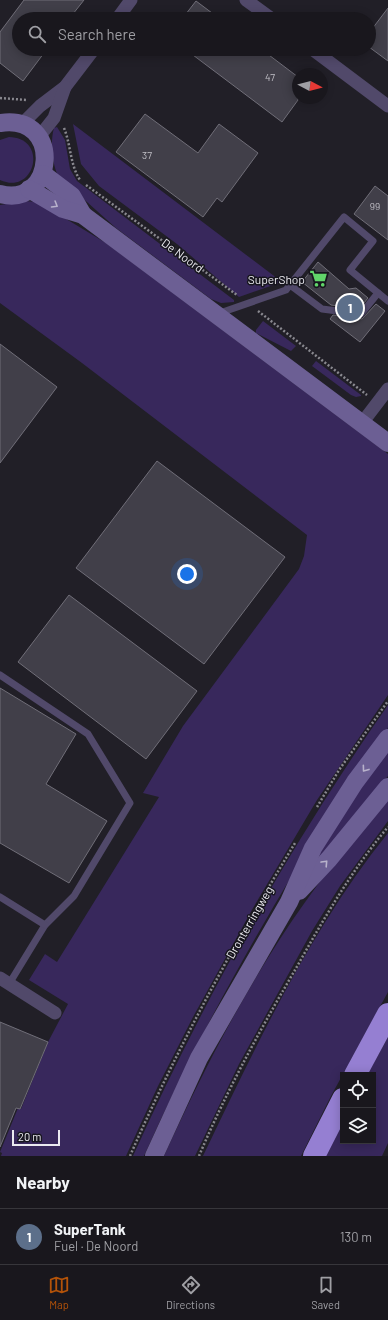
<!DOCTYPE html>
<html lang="en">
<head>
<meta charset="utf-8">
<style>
	:root { --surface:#19171d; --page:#26242a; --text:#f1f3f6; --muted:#9f9fa4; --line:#37363b; --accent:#b45309 }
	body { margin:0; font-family:Barlow,sans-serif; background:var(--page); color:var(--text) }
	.controls { position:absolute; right:12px; bottom:12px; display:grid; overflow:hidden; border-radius:0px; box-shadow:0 2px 10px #0003 }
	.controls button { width:36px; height:36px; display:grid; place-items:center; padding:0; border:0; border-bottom:1px solid var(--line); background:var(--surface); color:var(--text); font:20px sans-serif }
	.compass { position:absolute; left:292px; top:68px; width:36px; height:36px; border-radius:50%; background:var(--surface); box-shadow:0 2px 10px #0003; rotate:97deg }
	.scale { position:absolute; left:12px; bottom:10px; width:48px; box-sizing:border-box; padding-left:4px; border:2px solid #ebeaf0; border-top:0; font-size:11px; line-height:14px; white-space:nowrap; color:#ebeaf0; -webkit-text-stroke:3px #17161e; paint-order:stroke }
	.you { position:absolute; left:187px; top:574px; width:14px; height:14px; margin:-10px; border:3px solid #fff; border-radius:50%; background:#1a73e8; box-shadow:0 0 0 6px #1a73e833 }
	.badge { display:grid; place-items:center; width:26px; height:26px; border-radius:50%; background:var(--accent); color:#fff; font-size:13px; font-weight:700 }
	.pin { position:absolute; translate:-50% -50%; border:2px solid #fff; box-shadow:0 1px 4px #0006 }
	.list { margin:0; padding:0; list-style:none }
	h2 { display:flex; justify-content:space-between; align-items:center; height:52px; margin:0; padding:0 16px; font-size:17px }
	h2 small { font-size:13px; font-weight:400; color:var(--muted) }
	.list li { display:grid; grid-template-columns:26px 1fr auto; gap:12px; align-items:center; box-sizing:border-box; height:56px; padding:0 16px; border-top:1px solid var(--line) }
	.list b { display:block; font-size:15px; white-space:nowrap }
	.list p { margin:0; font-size:13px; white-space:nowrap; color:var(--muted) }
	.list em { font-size:13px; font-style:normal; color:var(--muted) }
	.icon { flex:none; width:22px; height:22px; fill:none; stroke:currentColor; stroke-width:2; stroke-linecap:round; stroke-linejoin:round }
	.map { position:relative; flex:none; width:388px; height:1156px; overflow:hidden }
	.search { position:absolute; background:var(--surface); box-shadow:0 2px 10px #0003; left:12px; right:12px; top:12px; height:44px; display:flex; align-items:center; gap:10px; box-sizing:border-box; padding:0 14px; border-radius:22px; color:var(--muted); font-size:15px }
	.sheet { height:108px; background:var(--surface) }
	nav { display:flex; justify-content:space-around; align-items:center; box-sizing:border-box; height:56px; border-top:1px solid var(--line); background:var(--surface); font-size:11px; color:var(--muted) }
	nav a { display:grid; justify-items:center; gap:2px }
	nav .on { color:var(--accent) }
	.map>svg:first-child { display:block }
	.green { fill:#38285c }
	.building { fill:#413f49; stroke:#706e78 }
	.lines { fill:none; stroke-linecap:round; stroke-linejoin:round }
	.path { stroke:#89888f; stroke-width:2.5; stroke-dasharray:2 2; stroke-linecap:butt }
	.lane { stroke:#51496a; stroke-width:7 }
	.street { stroke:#51496a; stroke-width:13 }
	.secondary { stroke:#6c5f94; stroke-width:18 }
	.highway { stroke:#957fd2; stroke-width:22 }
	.oneway { stroke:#b8b2cb }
	.labels { text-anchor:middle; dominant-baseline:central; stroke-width:3; stroke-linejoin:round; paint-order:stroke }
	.number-label { font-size:10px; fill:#c0bfc6 }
	.street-label { font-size:12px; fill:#ebeaf0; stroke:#17161e }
	.poi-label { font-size:12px; fill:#ebeaf0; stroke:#17161e; text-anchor:end }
</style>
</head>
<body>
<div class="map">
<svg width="388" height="1156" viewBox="0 0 388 1156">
	<rect width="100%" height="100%" fill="#211f27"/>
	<g class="green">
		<polygon points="73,124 282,282 239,297 177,244 99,186 81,164"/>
		<path d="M57 127 65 140 70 169 77 181 234 300V302L221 303 211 299 116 228 58 176C52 163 50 142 54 128Z"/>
		<path d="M9 137C49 138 35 196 0 180V140Z"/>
		<polygon points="25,201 38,202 106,243 388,454 388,695 317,800 253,908 193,1017 158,1086 126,1156 1,1156 2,1153 0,1152 18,1108 21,1109 48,1042 68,1004 29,980 45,954 57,962 159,797 143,793 183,726 299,569 304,556 307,535 82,363 0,303 0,205"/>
		<polygon points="263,321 296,346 291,351 256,333 256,330"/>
		<polygon points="316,361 361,395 361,396 356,397 351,395 312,366"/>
		<path d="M388 705C388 712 388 720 388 727 387 735 349 785 341 797 267 912 200 1031 144 1156H133C204 999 289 847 388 705Z"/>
		<polygon points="388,746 388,776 322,858 317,854"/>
		<path d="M388 793V821L340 886 312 931 239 1064 195 1156H164C198 1082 235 1008 280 939 313 888 351 841 388 793Z"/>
		<path d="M388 833V992L331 1096 301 1156H203C256 1046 311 928 388 833Z"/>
		<polygon points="388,1037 388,1143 382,1156 325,1156 343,1121 343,1141 373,1141 373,1075 367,1075"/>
	</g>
	<g class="building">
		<polygon points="24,0 84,0 69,19 19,19 19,49 47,49 23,81 0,63 0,32"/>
		<polygon points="196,1 220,19 182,19"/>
		<polygon points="388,8 388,61 369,47 369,33"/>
		<polygon points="185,49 261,49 298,77 298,100 282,122"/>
		<polygon points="145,114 198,153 219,124 258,153 222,202 217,198 203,217 116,152"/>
		<polygon points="375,186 388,196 388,240 354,214"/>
		<polygon points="318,262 349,289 356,288 368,298 359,309 331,305 302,282"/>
		<polygon points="376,304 385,311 360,342 330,319 333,315 362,319"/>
		<polygon points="0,344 57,387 0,463"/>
		<polygon points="157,461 285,557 204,664 76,568"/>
		<polygon points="69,595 197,691 146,759 18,662"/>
		<polygon points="0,688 76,734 46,784 107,821 69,883 0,843"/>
		<polygon points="0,1022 48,1042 20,1109 16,1108 0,1147"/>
	</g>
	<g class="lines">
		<g class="path">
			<polyline points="0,98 27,100"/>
			<path d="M64 128C71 145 70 165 80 180"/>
			<polyline points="86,185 237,295"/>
			<polyline points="258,311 367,395"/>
			<polyline points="317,807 339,770 388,701"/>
			<path d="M130 1156C177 1048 234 944 295 843"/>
			<path d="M199 1156C226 1092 260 1030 295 970 323 920 351 871 388 827"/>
		</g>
		<g class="lane">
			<polyline points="290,285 322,309 361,314 378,293"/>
			<polyline points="217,314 286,290 344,217 373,241 350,270 388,301"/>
			<polyline points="0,675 88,734 130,803 74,896 45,925 9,984"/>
			<polyline points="0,897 45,925"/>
		</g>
		<g class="street">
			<polyline points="246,0 272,19"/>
			<polyline points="117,19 131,0"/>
			<polyline points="312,49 388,106"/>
			<polyline points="22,124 40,106 65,87 94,49"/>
			<polyline points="39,137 54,118 65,87"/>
			<polyline points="362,423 388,389"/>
			<polyline points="0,978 55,1013"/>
		</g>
		<g class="secondary">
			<path d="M0 123C64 113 55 209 0 194"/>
			<polyline points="43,174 72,196 83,215"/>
			<polyline points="29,189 63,209 83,215 388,443"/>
			<polyline points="299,891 329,859 388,787"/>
			<polyline points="154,1156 199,1058 289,902 313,848 355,782 388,738"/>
		</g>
		<g class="highway">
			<polyline points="355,1075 388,1014"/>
			<polyline points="314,1156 343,1099"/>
		</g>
	</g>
	<defs><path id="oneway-chevron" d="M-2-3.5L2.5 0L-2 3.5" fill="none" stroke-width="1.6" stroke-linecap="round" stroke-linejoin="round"/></defs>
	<g class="oneway">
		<use href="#oneway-chevron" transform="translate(55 205) rotate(31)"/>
		<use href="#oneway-chevron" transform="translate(365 769) rotate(126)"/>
		<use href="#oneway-chevron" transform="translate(325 863) rotate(-47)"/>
	</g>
	<defs>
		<symbol id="supermarket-bare" viewBox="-9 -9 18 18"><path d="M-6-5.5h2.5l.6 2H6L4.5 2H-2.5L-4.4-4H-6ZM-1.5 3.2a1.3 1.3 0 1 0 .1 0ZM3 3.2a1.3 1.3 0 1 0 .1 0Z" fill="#61d56a" stroke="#17161e" stroke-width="2.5" paint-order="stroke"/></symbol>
	</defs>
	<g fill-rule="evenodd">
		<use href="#supermarket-bare" x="306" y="266" width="25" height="25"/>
	</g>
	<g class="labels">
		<g class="number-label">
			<text x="270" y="77">47</text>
			<text x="147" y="155">37</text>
			<text x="375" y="206">99</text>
		</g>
		<g class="street-label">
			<text transform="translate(183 255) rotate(36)">De Noord</text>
			<text transform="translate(249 922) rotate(-60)">Dronterringweg</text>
		</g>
		<g class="poi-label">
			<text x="305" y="279">SuperShop</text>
		</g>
	</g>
</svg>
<div class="controls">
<button><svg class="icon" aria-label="locate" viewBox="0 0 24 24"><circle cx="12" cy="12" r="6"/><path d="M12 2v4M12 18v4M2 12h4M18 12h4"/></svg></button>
<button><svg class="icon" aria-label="layers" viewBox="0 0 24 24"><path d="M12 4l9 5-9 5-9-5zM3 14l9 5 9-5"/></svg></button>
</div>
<svg class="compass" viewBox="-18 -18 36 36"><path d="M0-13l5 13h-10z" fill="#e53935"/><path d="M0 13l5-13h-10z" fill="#9f9fa4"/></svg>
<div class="scale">20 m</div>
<div class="you"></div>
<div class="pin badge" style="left:350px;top:308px;background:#5c6f8a">1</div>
<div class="search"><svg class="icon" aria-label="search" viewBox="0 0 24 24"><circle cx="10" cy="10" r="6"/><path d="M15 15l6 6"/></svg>Search here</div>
</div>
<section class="sheet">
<h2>Nearby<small></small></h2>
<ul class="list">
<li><span class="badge" style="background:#5c6f8a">1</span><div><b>SuperTank</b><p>Fuel · De Noord</p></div><em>130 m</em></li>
</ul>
</section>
<nav>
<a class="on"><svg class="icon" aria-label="map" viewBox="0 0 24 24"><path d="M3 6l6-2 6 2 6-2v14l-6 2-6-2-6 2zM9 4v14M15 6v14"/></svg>Map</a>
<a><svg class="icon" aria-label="directions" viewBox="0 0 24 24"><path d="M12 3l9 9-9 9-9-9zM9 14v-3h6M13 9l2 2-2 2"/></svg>Directions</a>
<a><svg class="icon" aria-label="saved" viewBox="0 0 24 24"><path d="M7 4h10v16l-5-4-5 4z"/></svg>Saved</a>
</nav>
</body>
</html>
